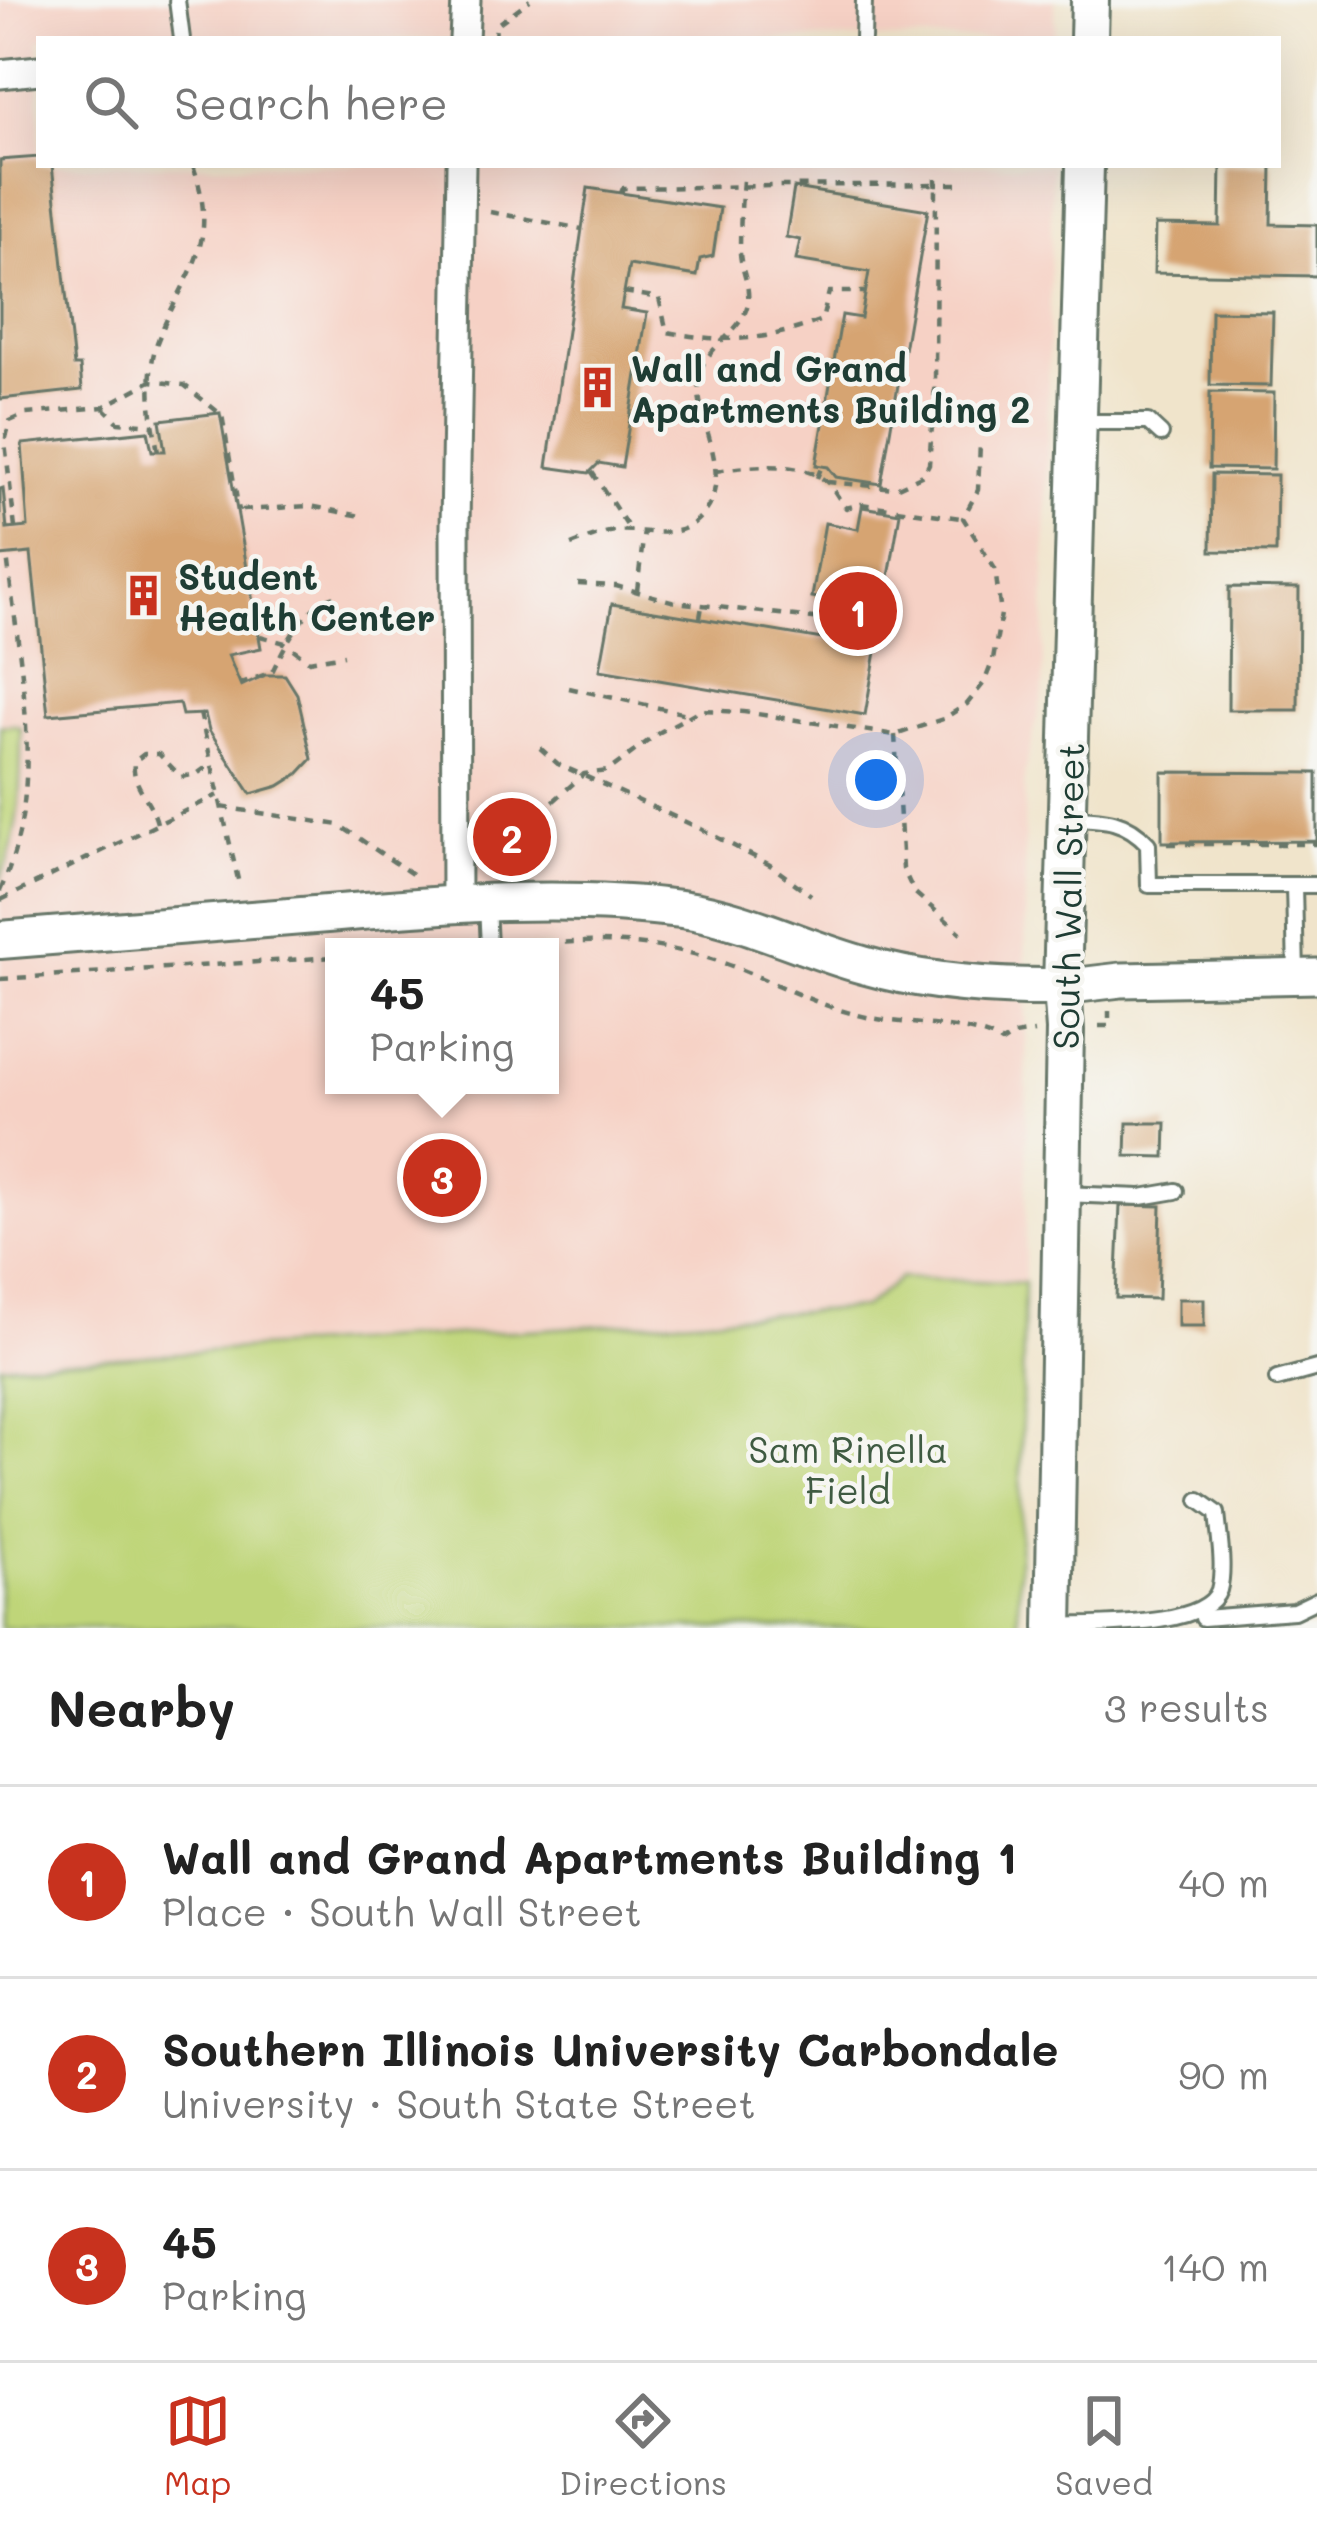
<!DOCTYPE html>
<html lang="en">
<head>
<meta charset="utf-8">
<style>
	:root { --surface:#fff; --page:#f2f2f2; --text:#222; --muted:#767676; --line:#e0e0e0; --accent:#c8321e }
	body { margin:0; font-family:Mali,sans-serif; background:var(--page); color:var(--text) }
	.you { position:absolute; left:876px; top:780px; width:42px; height:42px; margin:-30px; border:9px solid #fff; border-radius:50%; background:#1a73e8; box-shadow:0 0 0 18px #1a73e833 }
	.badge { display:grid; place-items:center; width:78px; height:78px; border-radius:50%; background:var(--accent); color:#fff; font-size:39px; font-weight:700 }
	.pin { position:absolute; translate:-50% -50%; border:6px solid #fff; box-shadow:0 3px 12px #0006 }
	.popup { position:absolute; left:325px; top:938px; width:234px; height:156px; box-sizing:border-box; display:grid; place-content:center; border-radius:0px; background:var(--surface); filter:drop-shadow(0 3px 9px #0005); font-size:39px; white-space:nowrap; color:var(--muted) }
	.popup b { font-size:45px; color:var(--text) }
	.popup::after { content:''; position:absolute; left:50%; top:100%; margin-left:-24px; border:24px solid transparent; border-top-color:var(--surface) }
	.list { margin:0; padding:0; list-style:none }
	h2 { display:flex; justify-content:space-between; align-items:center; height:156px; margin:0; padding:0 48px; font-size:51px }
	h2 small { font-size:39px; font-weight:400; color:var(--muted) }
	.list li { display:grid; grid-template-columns:78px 1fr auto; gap:36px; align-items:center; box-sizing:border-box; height:192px; padding:0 48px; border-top:3px solid var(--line) }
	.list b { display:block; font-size:45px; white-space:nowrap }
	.list p { margin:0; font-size:39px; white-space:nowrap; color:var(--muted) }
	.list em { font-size:39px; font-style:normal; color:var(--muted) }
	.icon { flex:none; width:66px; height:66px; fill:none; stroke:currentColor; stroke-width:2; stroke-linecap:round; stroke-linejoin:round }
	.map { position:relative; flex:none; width:1317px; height:1628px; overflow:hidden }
	.search { position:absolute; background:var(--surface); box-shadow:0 12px 48px #0002; left:36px; right:36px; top:36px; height:132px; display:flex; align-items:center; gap:30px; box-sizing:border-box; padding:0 42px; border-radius:0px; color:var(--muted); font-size:45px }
	.sheet { height:732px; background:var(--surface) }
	nav { display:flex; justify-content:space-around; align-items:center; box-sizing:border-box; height:168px; border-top:3px solid var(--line); background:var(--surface); font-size:33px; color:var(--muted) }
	nav a { display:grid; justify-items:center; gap:6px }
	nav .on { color:var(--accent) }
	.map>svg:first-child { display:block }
	.built { fill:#f6d1c5; fill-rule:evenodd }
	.green { fill:#bfd579; stroke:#6f8956; stroke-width:3 }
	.building { fill:#d6a472 }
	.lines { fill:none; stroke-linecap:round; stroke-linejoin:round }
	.service-casing { stroke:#687769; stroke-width:20 }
	.minor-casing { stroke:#687769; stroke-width:33 }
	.tertiary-casing { stroke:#687769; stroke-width:39 }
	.secondary-casing { stroke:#687769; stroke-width:42 }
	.path { stroke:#687769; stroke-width:4.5; stroke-dasharray:9 9; stroke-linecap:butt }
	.service { stroke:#fff; stroke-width:14 }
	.minor { stroke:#fff; stroke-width:27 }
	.tertiary { stroke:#fff; stroke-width:33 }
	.secondary { stroke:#fff; stroke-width:36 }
	.labels { text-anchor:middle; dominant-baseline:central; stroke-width:9; stroke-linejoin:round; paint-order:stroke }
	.poi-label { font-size:36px; font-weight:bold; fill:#1f3d34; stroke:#f6f6f2; text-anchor:start }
	.street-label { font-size:36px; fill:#1f3d34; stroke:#f6f6f2 }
	.park-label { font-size:36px; fill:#3f5b42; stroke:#f6f6f2 }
</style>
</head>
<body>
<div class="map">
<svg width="1317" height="1628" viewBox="0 0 1317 1628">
	<rect width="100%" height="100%" fill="#f6f6f2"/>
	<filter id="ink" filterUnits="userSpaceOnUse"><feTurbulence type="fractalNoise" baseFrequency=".00833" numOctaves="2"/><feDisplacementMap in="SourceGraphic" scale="24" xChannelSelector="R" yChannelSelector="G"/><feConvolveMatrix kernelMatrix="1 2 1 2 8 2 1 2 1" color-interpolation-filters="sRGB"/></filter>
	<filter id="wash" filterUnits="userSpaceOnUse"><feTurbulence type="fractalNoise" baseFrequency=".004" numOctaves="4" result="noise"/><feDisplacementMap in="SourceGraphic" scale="48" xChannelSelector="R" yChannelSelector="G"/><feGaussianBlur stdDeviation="2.7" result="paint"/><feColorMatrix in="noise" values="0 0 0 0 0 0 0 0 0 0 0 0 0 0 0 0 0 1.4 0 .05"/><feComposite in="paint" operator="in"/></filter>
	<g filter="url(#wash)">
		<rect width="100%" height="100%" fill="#f0e4cb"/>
		<path class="built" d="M0 0H1055V39H39V165H1052L1043 693 1024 775 1027 1162 1018 1628H0ZM334 947H550V1085H334Z"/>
		<g class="green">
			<path d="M14 725 21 728C21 781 21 831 0 881V726Z"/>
			<polygon points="900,1278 1024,1283 1018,1628 0,1628 0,1365 863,1308"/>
		</g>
		<g id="blocks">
			<g class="building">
				<polygon points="39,157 39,165 52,165 74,366 80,366 82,390 0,399 0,160"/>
				<polygon points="1221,165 1272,165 1271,224 1317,225 1317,276 1154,273 1155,225 1220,226"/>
				<polygon points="588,188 720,208 713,256 700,259 697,276 629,265 621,309 647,313 622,467 599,463 589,473 547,467"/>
				<polygon points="794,188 928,210 881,484 836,477 828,467 816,465 842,315 861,318 869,272 796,260 800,240 786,237"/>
				<polygon points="1211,311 1273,312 1271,386 1210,385"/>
				<polygon points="1210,392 1274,393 1273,469 1209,468"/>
				<polygon points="220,413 261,648 228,655 241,686 265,675 285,675 297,694 312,759 298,774 279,786 251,794 209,730 205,714 182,715 179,703 48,715 31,553 0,556 0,489 3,488 7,529 28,527 22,444 148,431 152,451 165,451 160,420"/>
				<polygon points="1212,474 1277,475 1276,552 1211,551"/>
				<polygon points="862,507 900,513 865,715 600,670 612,604 828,640 834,601 812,597 825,523 858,529"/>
				<polygon points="1229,587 1299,588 1298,710 1228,710"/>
				<polygon points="1162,772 1317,773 1317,841 1162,842"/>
				<polygon points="1127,1123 1166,1123 1165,1157 1126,1156"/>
				<polygon points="1120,1205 1161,1206 1158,1299 1116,1298"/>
				<rect x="1178" y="1299" width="26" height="27"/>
			</g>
		</g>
	</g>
	<g filter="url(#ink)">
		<use href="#blocks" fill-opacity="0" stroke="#687769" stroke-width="3"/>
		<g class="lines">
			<defs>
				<g id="service">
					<polyline points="177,0 182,39"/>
					<polyline points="863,39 864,0"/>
					<polyline points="1079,422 1148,422 1161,434"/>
					<path d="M1071 818C1104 819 1125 819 1148 844L1149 885H1317"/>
					<polyline points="1294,885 1296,976"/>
					<polyline points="487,905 489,947"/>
					<polyline points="1062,1194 1141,1197 1176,1191"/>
					<polyline points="1277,1379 1317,1368"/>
					<polyline points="1203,1618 1294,1611 1317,1600"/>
					<path d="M1054 1626C1099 1624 1206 1628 1219 1590 1225 1567 1219 1537 1217 1513L1199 1500"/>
				</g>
				<g id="minor">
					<polyline points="464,39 466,0"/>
					<polyline points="0,74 39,70"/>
					<polyline points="456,906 455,527 461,165"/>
				</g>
				<polyline id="tertiary" points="1062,987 1121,980 1317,976"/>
				<g id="secondary">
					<polyline points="1089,39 1090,0"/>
					<path d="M0 940C109 931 218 923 327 914 443 904 565 894 681 909 746 918 801 948 863 965 926 983 996 988 1062 987"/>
					<polyline points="1054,1628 1065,1030 1062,987 1085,165"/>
				</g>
			</defs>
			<use href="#service" class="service-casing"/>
			<use href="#minor" class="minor-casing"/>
			<use href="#tertiary" class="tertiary-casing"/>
			<use href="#secondary" class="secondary-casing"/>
			<g class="path">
				<polyline points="495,39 496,25 530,0"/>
				<polyline points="936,178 936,184 965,184"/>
				<polyline points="621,193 623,188 936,184 935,388 929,464 923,475 896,488 828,482"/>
				<polyline points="490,212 582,229"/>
				<path d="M624 292 659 298 667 332C727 343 764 342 822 320L829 292H866"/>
				<polyline points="103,407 118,422 154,425"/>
				<path d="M158 451C151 418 145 373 158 340 186 268 221 249 193 165"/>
				<path d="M716 471C745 466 805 459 829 484 835 491 840 501 846 508L861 504 961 518"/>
				<polyline points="592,472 630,530"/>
				<polyline points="817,478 822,466"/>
				<polyline points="242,510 310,506 361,516"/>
				<polyline points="15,528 5,442 10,421 26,414 103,407 151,381 184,385 222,415 239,511"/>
				<path d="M571 545C585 540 600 533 615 531 641 528 673 541 695 522 744 480 689 416 700 373 707 346 740 333 747 307 752 288 741 271 740 253 740 229 741 203 743 180"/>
				<polyline points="578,584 616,586 675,602 831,620"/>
				<polyline points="637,591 644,531"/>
				<polyline points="700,618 702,606"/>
				<polyline points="260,636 285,643 309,661 344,655"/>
				<path d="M239 684 272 672C285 645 307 600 340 595"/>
				<polyline points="569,688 691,715"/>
				<polyline points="200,713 239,884"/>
				<polyline points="895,735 903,869 914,892 961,933"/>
				<polyline points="540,748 558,764 701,829 770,865 811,895"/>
				<polyline points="221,807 339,825 412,874"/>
				<path d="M157 823C151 799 131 785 134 762L144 754H159L181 777 197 774 209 765"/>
				<polyline points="1168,844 1317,844"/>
				<polyline points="499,867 498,853 504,845 584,774 608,771 660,732 700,710 744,712 895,735 943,719 967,704 984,683 993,660 1001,614 995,569 963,518 978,490 980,443"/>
				<path d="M0 891C48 788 19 663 7 555"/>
				<polyline points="1,900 218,795"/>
				<path d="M511 947C585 938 658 939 729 965 772 981 813 1004 858 1015 897 1026 973 1022 1002 1043L1014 1035 1034 1032"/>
				<polyline points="0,979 334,957"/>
				<polyline points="1099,1026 1109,1026 1109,1011"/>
			</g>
			<use href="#service" class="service"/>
			<use href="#minor" class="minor"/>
			<use href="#tertiary" class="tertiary"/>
			<use href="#secondary" class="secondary"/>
		</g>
	</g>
	<defs>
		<symbol id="building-bare" viewBox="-9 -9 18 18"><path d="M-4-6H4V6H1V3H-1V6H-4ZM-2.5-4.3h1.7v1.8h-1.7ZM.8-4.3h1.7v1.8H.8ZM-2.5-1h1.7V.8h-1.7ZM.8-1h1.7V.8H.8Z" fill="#c8321e" stroke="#f6f6f2" stroke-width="2.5" paint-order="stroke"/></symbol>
	</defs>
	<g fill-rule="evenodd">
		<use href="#building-bare" x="568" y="358" width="59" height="59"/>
		<use href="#building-bare" x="114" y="566" width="59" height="59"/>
	</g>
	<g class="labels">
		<g class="poi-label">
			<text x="631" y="367">Wall and Grand<tspan x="631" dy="41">Apartments Building 2</tspan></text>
			<text x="178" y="575">Student<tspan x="178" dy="41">Health Center</tspan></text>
		</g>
		<g class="street-label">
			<text transform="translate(1067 896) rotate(-89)">South Wall Street</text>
		</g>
		<g class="park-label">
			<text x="848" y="1448">Sam Rinella<tspan x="848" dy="41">Field</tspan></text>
		</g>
	</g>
</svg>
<div class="you"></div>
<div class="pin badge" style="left:858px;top:611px">1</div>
<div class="pin badge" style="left:512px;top:837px">2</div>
<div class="pin badge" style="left:442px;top:1178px">3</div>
<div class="popup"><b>45</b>Parking</div>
<div class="search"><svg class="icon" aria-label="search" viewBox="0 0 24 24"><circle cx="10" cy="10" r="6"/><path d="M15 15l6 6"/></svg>Search here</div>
</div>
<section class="sheet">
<h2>Nearby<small>3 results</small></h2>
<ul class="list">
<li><span class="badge">1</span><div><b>Wall and Grand Apartments Building 1</b><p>Place · South Wall Street</p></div><em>40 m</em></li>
<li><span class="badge">2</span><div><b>Southern Illinois University Carbondale</b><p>University · South State Street</p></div><em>90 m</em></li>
<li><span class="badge">3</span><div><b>45</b><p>Parking</p></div><em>140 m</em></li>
</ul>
</section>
<nav>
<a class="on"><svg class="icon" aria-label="map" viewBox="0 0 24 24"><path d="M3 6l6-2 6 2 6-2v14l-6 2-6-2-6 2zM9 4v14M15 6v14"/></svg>Map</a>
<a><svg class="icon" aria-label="directions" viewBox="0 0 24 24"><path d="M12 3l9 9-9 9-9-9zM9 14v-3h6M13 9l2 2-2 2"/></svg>Directions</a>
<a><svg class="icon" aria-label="saved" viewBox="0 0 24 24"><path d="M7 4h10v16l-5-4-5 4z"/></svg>Saved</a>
</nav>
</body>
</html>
